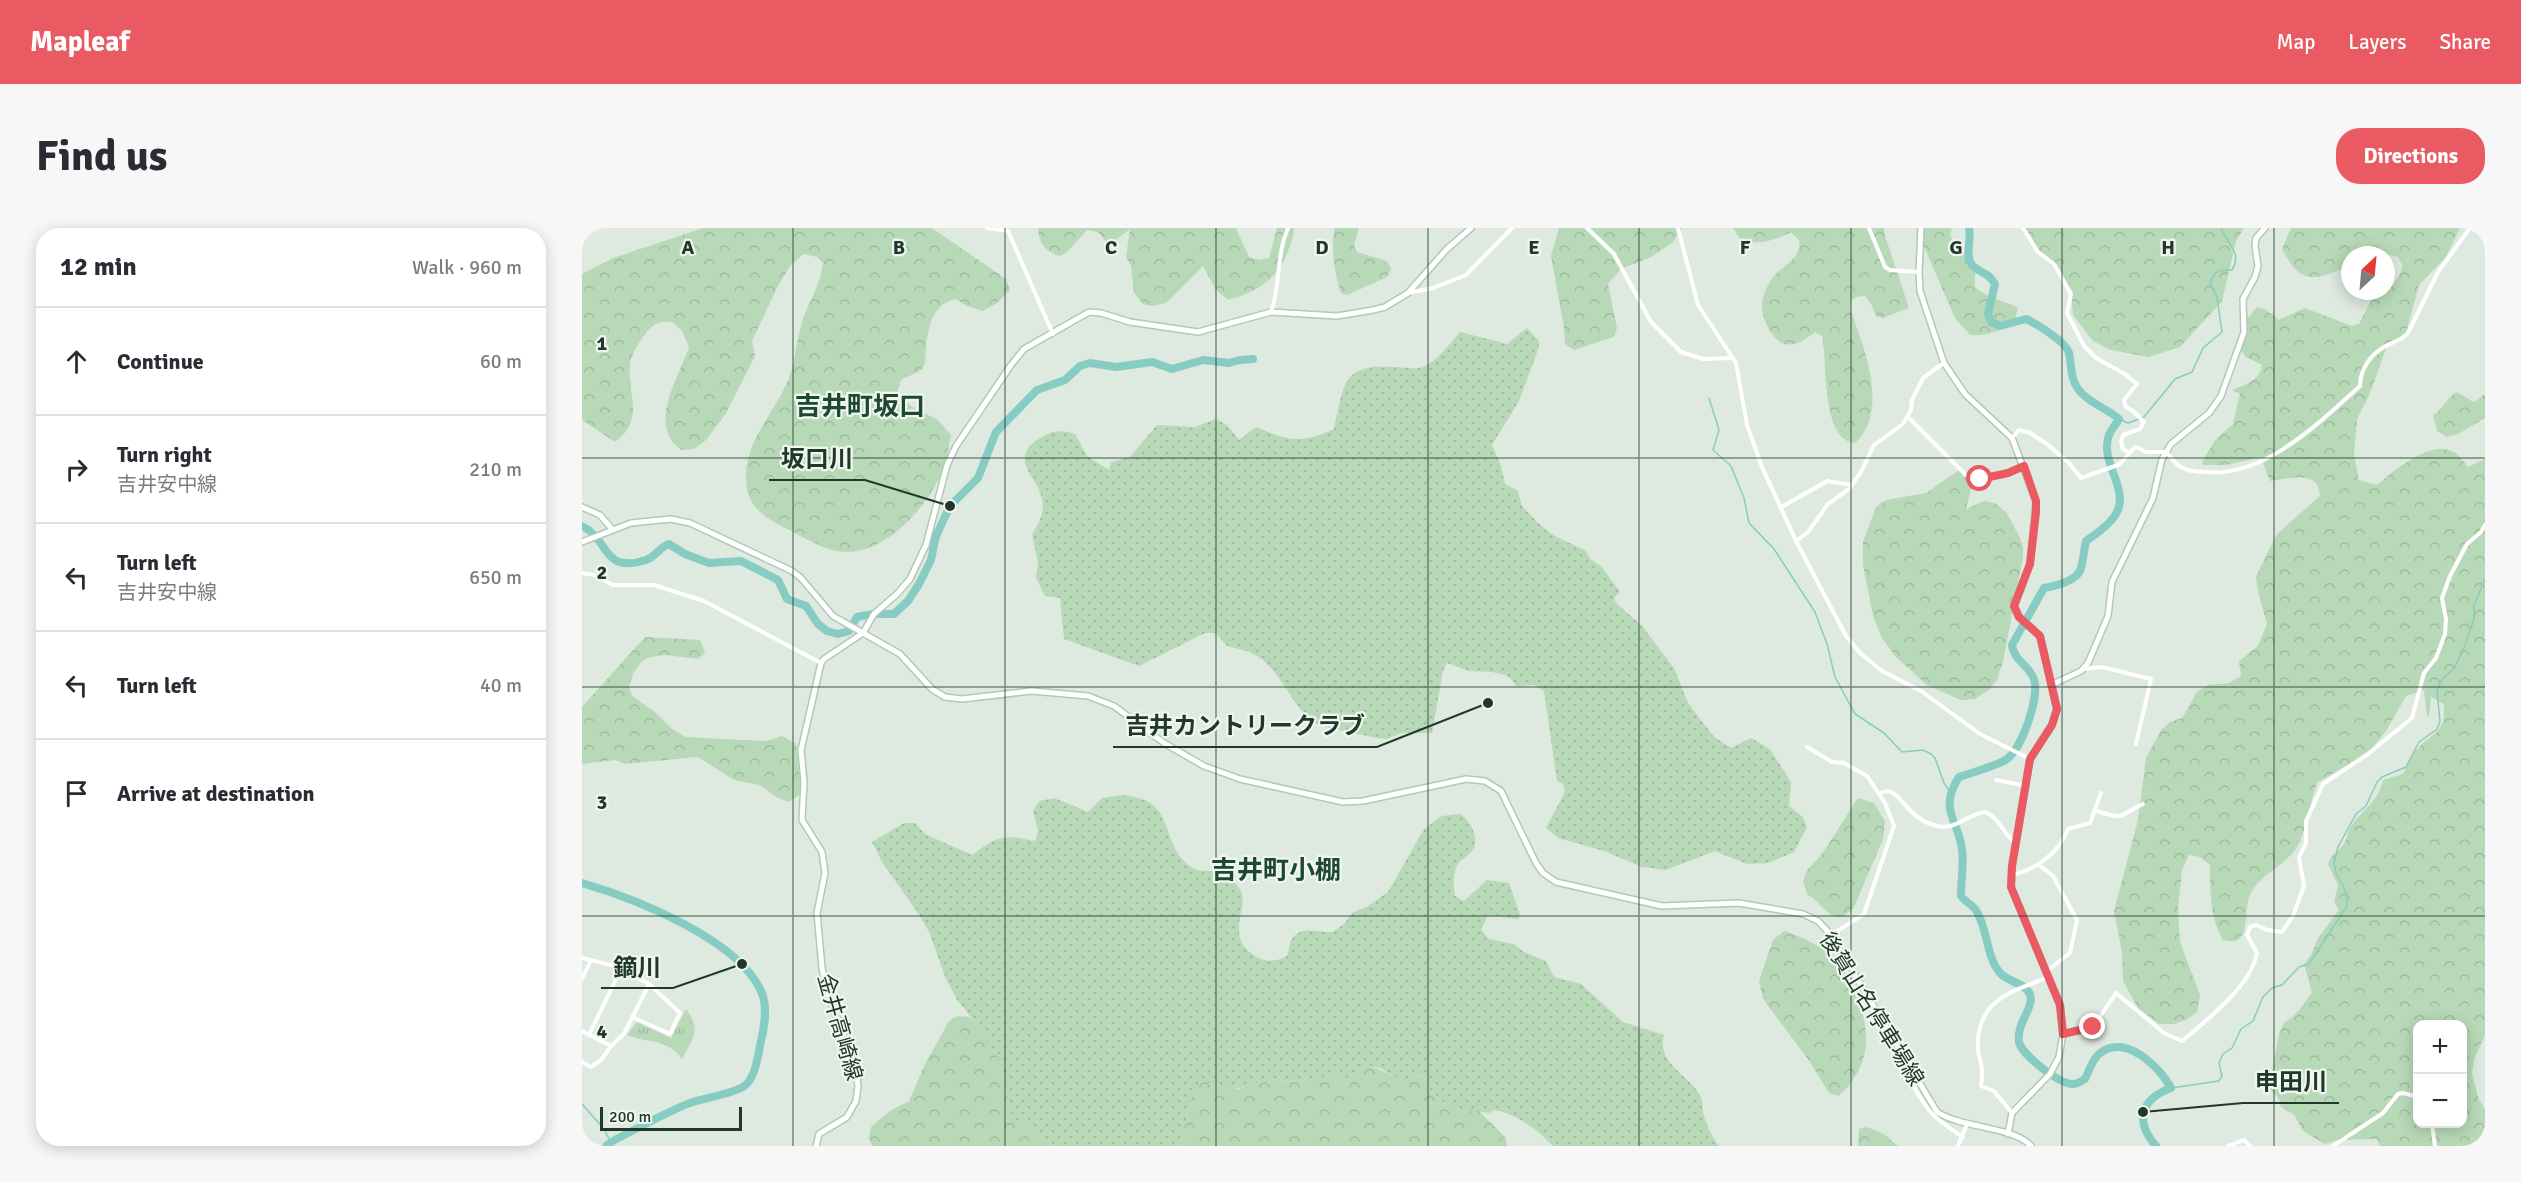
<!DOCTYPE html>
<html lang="en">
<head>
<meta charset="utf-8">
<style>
	:root { --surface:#fff; --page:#f7f7f7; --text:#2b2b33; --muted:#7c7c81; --line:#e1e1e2; --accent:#ea5a62 }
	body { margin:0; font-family:Signika,"Noto Sans JP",sans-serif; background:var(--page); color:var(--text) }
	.controls { position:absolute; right:18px; bottom:18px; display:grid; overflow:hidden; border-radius:12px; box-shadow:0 3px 15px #0003 }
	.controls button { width:54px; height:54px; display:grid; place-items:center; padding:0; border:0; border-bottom:2px solid var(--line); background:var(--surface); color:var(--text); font:30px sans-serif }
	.compass { position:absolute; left:1759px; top:18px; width:54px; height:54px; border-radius:50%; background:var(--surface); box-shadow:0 3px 15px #0003; rotate:26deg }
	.scale { position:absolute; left:18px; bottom:15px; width:142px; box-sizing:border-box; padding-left:6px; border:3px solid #20372a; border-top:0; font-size:16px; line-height:21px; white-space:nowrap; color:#20372a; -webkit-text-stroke:4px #eef6ef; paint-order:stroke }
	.stop { position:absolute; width:18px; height:18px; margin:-14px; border:4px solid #ea5a62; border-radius:50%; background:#fff }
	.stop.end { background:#ea5a62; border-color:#fff; box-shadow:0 2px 6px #0008 }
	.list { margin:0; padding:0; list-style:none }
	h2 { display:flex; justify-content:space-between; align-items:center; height:78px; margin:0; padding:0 24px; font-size:26px }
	h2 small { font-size:20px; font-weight:400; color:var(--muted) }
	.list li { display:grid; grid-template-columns:39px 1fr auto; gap:18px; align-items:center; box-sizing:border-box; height:108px; padding:0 24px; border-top:2px solid var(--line) }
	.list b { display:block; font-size:22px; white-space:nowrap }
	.list p { margin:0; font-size:20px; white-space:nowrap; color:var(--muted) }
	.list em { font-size:20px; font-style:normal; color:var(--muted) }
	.icon { flex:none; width:33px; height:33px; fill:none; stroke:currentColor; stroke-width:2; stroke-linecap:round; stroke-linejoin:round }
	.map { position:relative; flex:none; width:1903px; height:918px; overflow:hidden; border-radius:24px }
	header { display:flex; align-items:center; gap:36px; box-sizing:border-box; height:84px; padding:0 30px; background:var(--accent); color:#fff }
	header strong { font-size:28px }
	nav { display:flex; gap:33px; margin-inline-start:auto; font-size:21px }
	.intro { display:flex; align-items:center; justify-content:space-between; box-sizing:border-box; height:144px; padding:0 36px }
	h1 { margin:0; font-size:42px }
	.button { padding:15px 27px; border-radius:24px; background:var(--accent); color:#fff; font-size:21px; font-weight:700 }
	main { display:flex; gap:36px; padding:0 36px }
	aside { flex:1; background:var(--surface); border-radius:24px; box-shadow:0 3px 15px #0003 }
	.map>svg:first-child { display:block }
	.grass { fill:url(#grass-dots) }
	.forest { fill:url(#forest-crowns); fill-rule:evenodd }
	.park { fill:url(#park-tufts) }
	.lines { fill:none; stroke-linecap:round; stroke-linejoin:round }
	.stream { stroke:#87ccc2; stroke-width:1.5 }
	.river { stroke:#87ccc2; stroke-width:8 }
	.secondary-casing { stroke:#b2c8b9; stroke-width:8 }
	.street { stroke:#fff; stroke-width:4 }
	.secondary { stroke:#fff; stroke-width:5 }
	.route { stroke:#ea5a62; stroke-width:8 }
	.grid { fill:none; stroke:#20372a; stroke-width:1.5; stroke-opacity:0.55 }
	.labels { text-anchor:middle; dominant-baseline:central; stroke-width:4.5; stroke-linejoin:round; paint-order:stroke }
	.street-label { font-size:22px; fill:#20372a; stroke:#eef6ef }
	.quarter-label { font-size:26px; font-weight:bold; fill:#1e4831; stroke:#eef6ef }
	.grid-label { font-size:20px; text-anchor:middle; font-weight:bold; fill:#20372a; stroke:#eef6ef; stroke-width:4.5; stroke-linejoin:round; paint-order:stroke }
	.leader { fill:none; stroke:#20372a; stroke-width:2 }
	.callout-dot { fill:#20372a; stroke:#eef6ef; stroke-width:2 }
	.callout-label { font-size:24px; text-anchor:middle; font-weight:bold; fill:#20372a; stroke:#eef6ef; stroke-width:4.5; stroke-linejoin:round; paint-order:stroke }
</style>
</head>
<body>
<header>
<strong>Mapleaf</strong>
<nav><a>Map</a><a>Layers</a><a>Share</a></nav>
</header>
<div class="intro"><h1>Find us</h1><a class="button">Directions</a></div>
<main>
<aside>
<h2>12 min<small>Walk · 960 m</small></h2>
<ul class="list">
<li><svg class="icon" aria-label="ahead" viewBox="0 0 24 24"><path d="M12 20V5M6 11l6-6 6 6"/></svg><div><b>Continue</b></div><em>60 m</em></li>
<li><svg class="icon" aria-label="right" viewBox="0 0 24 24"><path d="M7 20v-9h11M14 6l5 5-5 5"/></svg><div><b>Turn right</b><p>吉井安中線</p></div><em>210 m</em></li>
<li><svg class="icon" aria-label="left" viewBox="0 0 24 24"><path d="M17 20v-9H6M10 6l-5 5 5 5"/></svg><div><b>Turn left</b><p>吉井安中線</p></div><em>650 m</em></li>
<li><svg class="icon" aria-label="left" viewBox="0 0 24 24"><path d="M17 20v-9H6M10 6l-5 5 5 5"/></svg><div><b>Turn left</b></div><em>40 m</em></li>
<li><svg class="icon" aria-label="arrive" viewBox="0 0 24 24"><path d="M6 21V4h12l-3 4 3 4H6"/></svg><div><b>Arrive at destination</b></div></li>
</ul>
</aside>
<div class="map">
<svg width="1903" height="918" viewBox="0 0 1903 918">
	<defs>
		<pattern id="grass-dots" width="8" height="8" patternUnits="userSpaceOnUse" patternTransform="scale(1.5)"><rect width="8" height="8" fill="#b8d9b7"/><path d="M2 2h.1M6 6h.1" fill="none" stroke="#9ebb9e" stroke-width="1.8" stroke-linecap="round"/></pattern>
		<pattern id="forest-crowns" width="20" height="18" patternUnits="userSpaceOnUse" patternTransform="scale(1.5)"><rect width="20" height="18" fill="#b8d9b7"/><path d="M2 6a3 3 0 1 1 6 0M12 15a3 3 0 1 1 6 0" fill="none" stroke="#9ebb9e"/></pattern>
		<pattern id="park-tufts" width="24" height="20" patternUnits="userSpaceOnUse" patternTransform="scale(1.5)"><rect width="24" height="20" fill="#b8d9b7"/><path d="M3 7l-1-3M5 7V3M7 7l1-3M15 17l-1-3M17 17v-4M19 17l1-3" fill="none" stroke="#9ebb9e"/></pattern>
	</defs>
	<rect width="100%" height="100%" fill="#dee9e0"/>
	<g class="grass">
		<path d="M945 100 957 113V119L937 173 910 217 919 238 923 256 936 263 940 278 954 293 971 307 1004 323 1008 331 1019 338 1038 364 1032 370 1034 375 1060 398 1092 440 1106 475 1132 509 1149 520 1169 510 1188 521 1209 554 1207 578 1221 589 1225 599 1212 624 1186 635 1165 636 1133 623 1084 642 1060 639 1022 623 976 610 964 600 983 564 981 556 975 553 962 463 952 457 934 458C924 439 903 446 884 442 878 440 872 437 865 435L861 443 850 505H819L805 511 795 510 747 500 734 495 718 481 692 443 681 432 668 424 645 418 634 405H623L557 438 482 411 478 370 463 368 454 350 456 334 450 306C457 296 463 284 460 271 455 247 425 231 458 210 471 202 480 202 493 206L505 228 527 242 529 234 548 229 575 197 612 199 634 191 646 198 657 212 674 199C706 213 720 216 752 201 762 158 759 135 813 139 821 139 833 142 841 139 856 133 867 116 878 104L925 116Z"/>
		<path d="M540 567C598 572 575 614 608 638 616 644 621 642 629 643 639 644 655 654 659 663 667 679 641 711 675 729 685 735 696 733 705 728 707 723 707 718 709 713 717 696 737 705 751 704L763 695 770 685 786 678 806 664 842 601 860 588 878 586C889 592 898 612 890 623 884 630 877 632 874 640 870 648 872 660 873 668L882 673 905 652 927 655 938 686 936 691 911 688 905 689 899 702 907 711 931 716 942 724 964 733 972 749 999 756 1041 794 1082 807C1074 836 1108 847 1119 869 1121 874 1120 879 1121 883 1123 896 1130 908 1137 918H971C956 902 933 885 912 882L907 885C898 883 891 884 882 884 868 884 854 868 845 859L844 851 838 847H830L827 851H815L798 840 787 838H781L765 850 754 847 719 854 685 851 667 859 649 861 640 858 611 865 600 908 595 918H472L429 888 418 833 395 796 375 772 364 751 347 704 338 688 300 634 290 614 322 595H333L343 606 390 627C414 609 421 606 451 613L454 611 456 603 451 583 457 573 472 570 506 584 520 570Z"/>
	</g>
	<g class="forest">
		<path d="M121 0H350L424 51 428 62 415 75 401 83 385 78 374 71C351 76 347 96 344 118 343 126 345 135 340 141 335 146 325 148 319 152L315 165 330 179 356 192 369 207C367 216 366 226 364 234 350 275 302 332 255 323 238 320 220 308 205 301 188 293 168 281 165 261 158 220 188 191 204 157 214 137 213 115 220 95 226 74 239 57 241 35L235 29 221 26 208 38 196 58 170 113 173 128 143 187 124 212 112 221 100 222C64 199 97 149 107 119L100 103 90 94C86 94 80 93 76 95 66 98 49 125 48 136 45 166 64 191 33 214L0 192V46L31 30Z"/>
		<path d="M456 0H654L667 29 679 32 687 30 695 0H712C712 9 709 15 706 23 695 52 675 64 646 72L634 62 621 38 584 75 571 78 561 76 552 65 549 38 544 29 548 1 527 17 516 4 505 2 485 24 478 28C464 24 456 15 456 0Z"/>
		<path d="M753 0H777L772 17 775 24 805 33 809 41 805 49 765 67 759 65C753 49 748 16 753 0Z"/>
		<polygon points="977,0 1100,0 1091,14 1069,29 1039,41 1026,56 1035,100 1032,109 992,122 983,116 982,99 969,28"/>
		<path d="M1151 0H1302L1303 8 1327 80 1300 90 1294 88 1289 76 1283 68 1274 69 1269 73 1268 81C1282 119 1308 182 1273 215 1238 213 1246 130 1240 108L1233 104C1225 110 1214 119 1204 116 1191 114 1180 91 1180 79 1180 69 1184 60 1189 52 1198 38 1221 31 1217 12L1209 4C1191 13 1179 17 1159 13Z"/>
		<path d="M1334 0H1370L1368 8 1376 21 1384 25 1385 36 1393 41V59C1404 70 1422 72 1436 80L1432 95C1417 103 1405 108 1388 107L1373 90Z"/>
		<polygon points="1441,0 1662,0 1654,13 1640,73 1598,119 1566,129 1529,122 1511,113 1491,87 1489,66 1472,36 1456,24"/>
		<path d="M1709 0H1878L1864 29 1837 57 1823 109 1805 118 1788 165 1775 191 1772 227 1777 252 1795 257C1812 243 1846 213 1869 223 1876 225 1882 234 1886 239L1903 231V807L1892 832 1890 846 1897 872 1903 881V918H1798L1795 911 1756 912 1743 916 1721 903 1712 887 1699 879 1696 869 1687 861 1697 806 1702 795 1714 786 1730 765 1722 736 1729 727 1736 710 1757 682 1752 674 1756 657 1746 636C1748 628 1755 624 1761 617 1765 612 1765 605 1768 600 1779 582 1796 575 1801 552L1821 546C1825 538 1829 527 1835 521 1852 503 1864 505 1862 476L1849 469 1847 489 1845 487 1842 462 1824 468 1804 503 1787 524 1735 555C1728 574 1726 595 1718 613 1709 636 1678 644 1668 667 1660 684 1671 721 1641 712 1628 690 1628 662 1628 637L1618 629 1607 627 1600 642 1596 681 1598 714 1618 767 1615 784 1607 790 1593 796H1577L1556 780 1541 753 1540 724 1532 683 1556 592 1564 530 1579 502 1588 494 1600 490 1615 464 1626 457 1647 455 1659 448 1657 433 1676 418 1685 396 1676 364 1674 349 1684 328 1695 306 1738 268C1738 241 1705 251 1688 253L1679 229 1644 237H1620L1621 232 1634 211 1651 196 1658 166 1650 162C1662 157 1678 153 1680 137L1664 129 1658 122 1663 112 1664 92 1675 79 1683 81 1697 92 1723 80 1770 98 1777 96 1789 73 1808 61 1817 48 1821 38 1816 29 1808 27H1768V38C1733 51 1720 60 1700 21ZM1836 796H1880V896H1836Z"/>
		<path d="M1875 164 1892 174 1903 166V190L1876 206 1865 209 1855 203 1851 187C1862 181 1865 168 1875 164Z"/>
		<polygon points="1377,242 1384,244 1389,248 1389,261 1384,281 1402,273 1413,275 1424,284 1437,308 1441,319 1441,329 1421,434 1415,452 1407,462 1393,471 1379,472 1345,457 1313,428 1299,408 1291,388 1281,337 1281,314 1294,279 1304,272 1344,265"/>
		<polygon points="63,409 118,412 123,424 117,431 83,427 68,429 59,434 51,446 47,458 50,468 73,484 90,501 104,509 184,513 200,508 214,516 219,559 217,567 207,574 194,569 178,557 152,552 116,529 43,536 33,532 0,536 0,479"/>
		<path d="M1276 570 1292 575 1303 593 1301 611 1273 677C1252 705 1246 679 1225 666L1221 653 1225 642 1240 626Z"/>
		<path d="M1202 703C1222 709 1245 721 1258 736 1264 742 1267 753 1271 761 1290 801 1291 836 1257 868L1247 865 1228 834 1181 771 1177 753 1191 712Z"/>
		<polygon points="376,788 388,789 395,796 418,833 429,888 472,918 290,918 287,910 289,899 308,883 327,873 342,838 367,793"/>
		<path d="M781 838C800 837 806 852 827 851L832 845 845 851V860L862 875 876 883H897L923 909 925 918H595L600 908 611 865 615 858 622 854 657 861 685 851 719 854 754 847 765 850Z"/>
		<polygon points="1285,899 1302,906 1316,918 1276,918 1277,901"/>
	</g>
	<path class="park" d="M104 781C120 802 111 810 100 831 85 810 67 816 45 807L55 794 89 810Z"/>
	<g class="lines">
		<g class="stream">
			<polyline points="1127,170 1137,202 1131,222 1149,238 1162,270 1167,295 1192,321 1233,384 1245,416 1253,449 1273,486 1302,505 1320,524 1341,522 1349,526 1353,530 1362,555 1370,567"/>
			<path d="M1537 191 1546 195 1562 189 1593 151 1610 144 1621 120 1640 104 1635 69 1628 55C1633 42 1637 42 1650 42 1661 24 1644 15 1639 0"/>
			<polyline points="1589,860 1637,853 1640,848 1637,835 1641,826 1650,820 1659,801 1671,793 1681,769 1690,760 1700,757 1717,739 1727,736 1765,678 1764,664 1754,645 1752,635 1756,619 1774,586 1784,578 1795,554 1800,549 1824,539 1837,514 1855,501 1858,494 1855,463 1859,453 1873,439 1884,415 1892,391 1892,377 1903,351"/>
			<polyline points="0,876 22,901 28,913"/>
		</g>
		<g class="river">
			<path d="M1387 0C1390 10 1382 30 1391 38 1399 46 1405 43 1413 56L1406 86 1409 94 1418 98 1444 91C1455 96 1484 114 1487 125 1490 138 1488 150 1496 161 1506 175 1525 180 1537 191 1534 196 1529 202 1527 207 1517 233 1547 260 1535 284 1529 296 1514 306 1504 313 1502 322 1501 335 1498 343 1492 354 1473 358 1462 360L1430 417C1432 433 1447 437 1452 451 1458 469 1440 520 1425 531 1417 537 1389 545 1377 549 1356 582 1376 591 1380 621 1382 637 1379 652 1379 668 1384 675 1392 677 1395 684 1406 703 1404 728 1418 745 1426 754 1443 755 1448 766 1453 779 1434 795 1437 814 1440 827 1477 856 1491 856 1496 856 1499 853 1503 851 1507 843 1510 832 1517 826 1542 804 1578 839 1589 860 1559 871 1552 893 1574 918"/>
			<path d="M0 298C28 312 20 346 64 332 73 329 78 319 87 316L103 326 127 335 159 333 196 352 205 371 224 378 236 396 245 403 256 406 267 403 275 389 291 386H312L326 373 337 356 349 332 354 308 368 278 396 250 414 204 455 162 483 152 498 138 508 135 534 139 570 134 590 141 621 132 647 135 658 132 671 131"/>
			<path d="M0 655C52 670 162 713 181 768 185 781 182 801 179 813 176 826 174 851 161 859 146 867 125 869 108 875 98 878 28 913 24 918"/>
		</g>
		<defs>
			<g id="secondary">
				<polyline points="1339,0 1337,44 1338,63 1362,135 1383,166 1430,210 1454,273 1448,336 1432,378 1437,389 1458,408 1475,481 1470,497 1448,531 1430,638 1429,659 1478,777 1481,806 1477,829 1468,846 1430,885 1426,906"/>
				<polyline points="0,279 18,287 30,301"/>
				<path d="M0 314 49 295 89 291 108 295 210 343 219 350 251 388 318 426 350 461 363 469 380 471 450 463 506 468 532 478 582 515 622 538 658 551 761 574 781 573 884 551 903 553 919 563 954 635 961 645 974 654 1080 678 1157 675 1221 686 1236 693 1249 707 1355 884C1382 901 1431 898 1449 918"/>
				<polyline points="1469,457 1499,443 1506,435 1526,388 1530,354 1571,270 1580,231 1589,216 1627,185 1639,168 1662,104 1661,71 1673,49 1676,38 1673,18 1674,10 1683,0"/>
				<polyline points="234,918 237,906 265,889 274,873 276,858 274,840 246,766 240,740 235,685 243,645 240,624 220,592 222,554 219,522 239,435 242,431 281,405 292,386 315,366 328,351 344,317 365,237 374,218 429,137 442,121 507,84 519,85 548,94 616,104 689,84 755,88 791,82 803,79 826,65 865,21 889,0"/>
			</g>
		</defs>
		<use href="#secondary" class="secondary-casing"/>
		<g class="street">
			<polyline points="405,0 426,3 471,106"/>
			<polyline points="1005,0 1032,26 1069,94 1099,124 1121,131 1150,130"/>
			<polyline points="1096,0 1116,77 1154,135 1165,197 1180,239 1214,313 1264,408 1278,425 1300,443 1339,463 1398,506 1448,531"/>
			<polyline points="1287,0 1303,39 1308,42 1337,44"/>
			<polyline points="1441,0 1456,24 1472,36 1489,66 1485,85 1502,118 1514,130 1543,146 1555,156 1542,172 1543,178 1551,183 1562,194 1558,201 1541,207 1539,214 1541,221 1546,224"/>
			<polyline points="826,65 851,60 884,47 930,0"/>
			<path d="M689 84C699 56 694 27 706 0"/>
			<polyline points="1325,188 1384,247 1398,251 1426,245 1442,238"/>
			<path d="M1430 210 1437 202 1448 205 1465 216 1487 235 1499 250 1536 237C1544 232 1546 224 1554 219L1564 224H1584C1588 228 1592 234 1597 238 1604 243 1615 244 1624 244 1682 250 1738 194 1778 158 1778 142 1788 127 1802 119 1810 114 1819 113 1826 105L1856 44 1888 0"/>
			<polyline points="1198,280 1245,253 1270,257"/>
			<polyline points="1214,313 1226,304 1246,276 1267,261 1279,244 1292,217 1321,196 1329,182 1330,172 1341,150 1362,135"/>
			<polyline points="0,345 12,347 31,357 72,357 122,373 239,435"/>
			<polyline points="1501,441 1520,439 1569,451 1554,516"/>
			<polyline points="1225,519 1250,534 1262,535 1285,548 1303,575 1312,598 1282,686 1249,707"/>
			<polyline points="1414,552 1444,558"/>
			<path d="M1297 566C1312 556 1320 576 1330 584 1336 590 1346 596 1355 598 1373 603 1387 585 1403 584 1418 589 1421 607 1434 615"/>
			<path d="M1514 583C1546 592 1533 589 1561 576"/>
			<polyline points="1457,637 1471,648 1495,692 1488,725 1465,743"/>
			<path d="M1430 647C1455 641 1477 625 1486 601L1508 595 1519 565"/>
			<polyline points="0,730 33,738 67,756 42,806 29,818 0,803"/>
			<polyline points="0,751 9,732"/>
			<polyline points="50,789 88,806 98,785 67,756"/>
			<path d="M1481 806 1511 799 1534 765 1582 805 1600 813C1625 792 1669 758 1675 725L1665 707 1668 699 1674 697 1685 702 1700 704 1711 688 1722 658 1717 629 1724 615V593L1741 556 1786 526 1830 490 1842 445 1854 430 1863 406 1864 391 1860 370 1868 348 1885 316 1899 304 1903 297"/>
			<polyline points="7,807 39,741"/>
			<polyline points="0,834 9,839 19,832 29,818"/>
			<path d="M1332 848 1328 852C1346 884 1350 889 1381 909"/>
			<path d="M1430 885 1412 863 1399 858C1400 851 1401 843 1399 835 1398 831 1396 826 1396 822 1393 772 1430 763 1468 749"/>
			<polyline points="1850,896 1853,918"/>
			<polyline points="1376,918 1385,896"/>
			<polyline points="1646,918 1662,912 1668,918"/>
			<polyline points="1751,918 1801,885 1816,866 1821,865 1836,869"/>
		</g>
		<use href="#secondary" class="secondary"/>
	</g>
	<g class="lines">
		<polyline class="route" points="1398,251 1426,245 1442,238 1454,273 1454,284 1448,336 1432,378 1437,389 1458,408 1475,481 1470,497 1448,531 1430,638 1429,659 1478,777 1481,806 1511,799"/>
	</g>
	<path class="grid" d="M211 0V918M423 0V918M634 0V918M846 0V918M1057 0V918M1269 0V918M1480 0V918M1692 0V918M0 230H1903M0 459H1903M0 688H1903"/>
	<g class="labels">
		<g class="street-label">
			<text transform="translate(1290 781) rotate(58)">後賀山名停車場線</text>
			<text transform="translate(258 799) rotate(74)">金井高崎線</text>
		</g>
		<g class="quarter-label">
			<text x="278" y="179">吉井町坂口</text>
			<text x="694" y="643">吉井町小棚</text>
		</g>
	</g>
	<g class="grid-label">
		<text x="106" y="26">A</text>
		<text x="317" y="26">B</text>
		<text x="529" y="26">C</text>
		<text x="740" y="26">D</text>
		<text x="952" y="26">E</text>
		<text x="1163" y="26">F</text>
		<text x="1374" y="26">G</text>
		<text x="1586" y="26">H</text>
		<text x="20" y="122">1</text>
		<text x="20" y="351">2</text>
		<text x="20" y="581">3</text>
		<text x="20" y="810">4</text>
	</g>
	<path class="leader" d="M368 278L283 252H187M906 475L795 519H531M160 736L91 760H19M1561 884L1661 875H1757"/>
	<g class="callout-dot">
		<circle cx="368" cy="278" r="6"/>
		<circle cx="906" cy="475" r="6"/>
		<circle cx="160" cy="736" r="6"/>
		<circle cx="1561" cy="884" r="6"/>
	</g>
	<g class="callout-label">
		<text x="235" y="239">坂口川</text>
		<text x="663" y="506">吉井カントリークラブ</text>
		<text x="55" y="748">鏑川</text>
		<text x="1709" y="862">申田川</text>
	</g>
</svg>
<div class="controls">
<button>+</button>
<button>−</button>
</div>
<svg class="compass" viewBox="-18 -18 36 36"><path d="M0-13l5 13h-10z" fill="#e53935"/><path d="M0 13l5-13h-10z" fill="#7c7c81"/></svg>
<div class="scale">200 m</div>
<div class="stop" style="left:1398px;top:251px"></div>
<div class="stop end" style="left:1511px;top:799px"></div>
</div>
</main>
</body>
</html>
